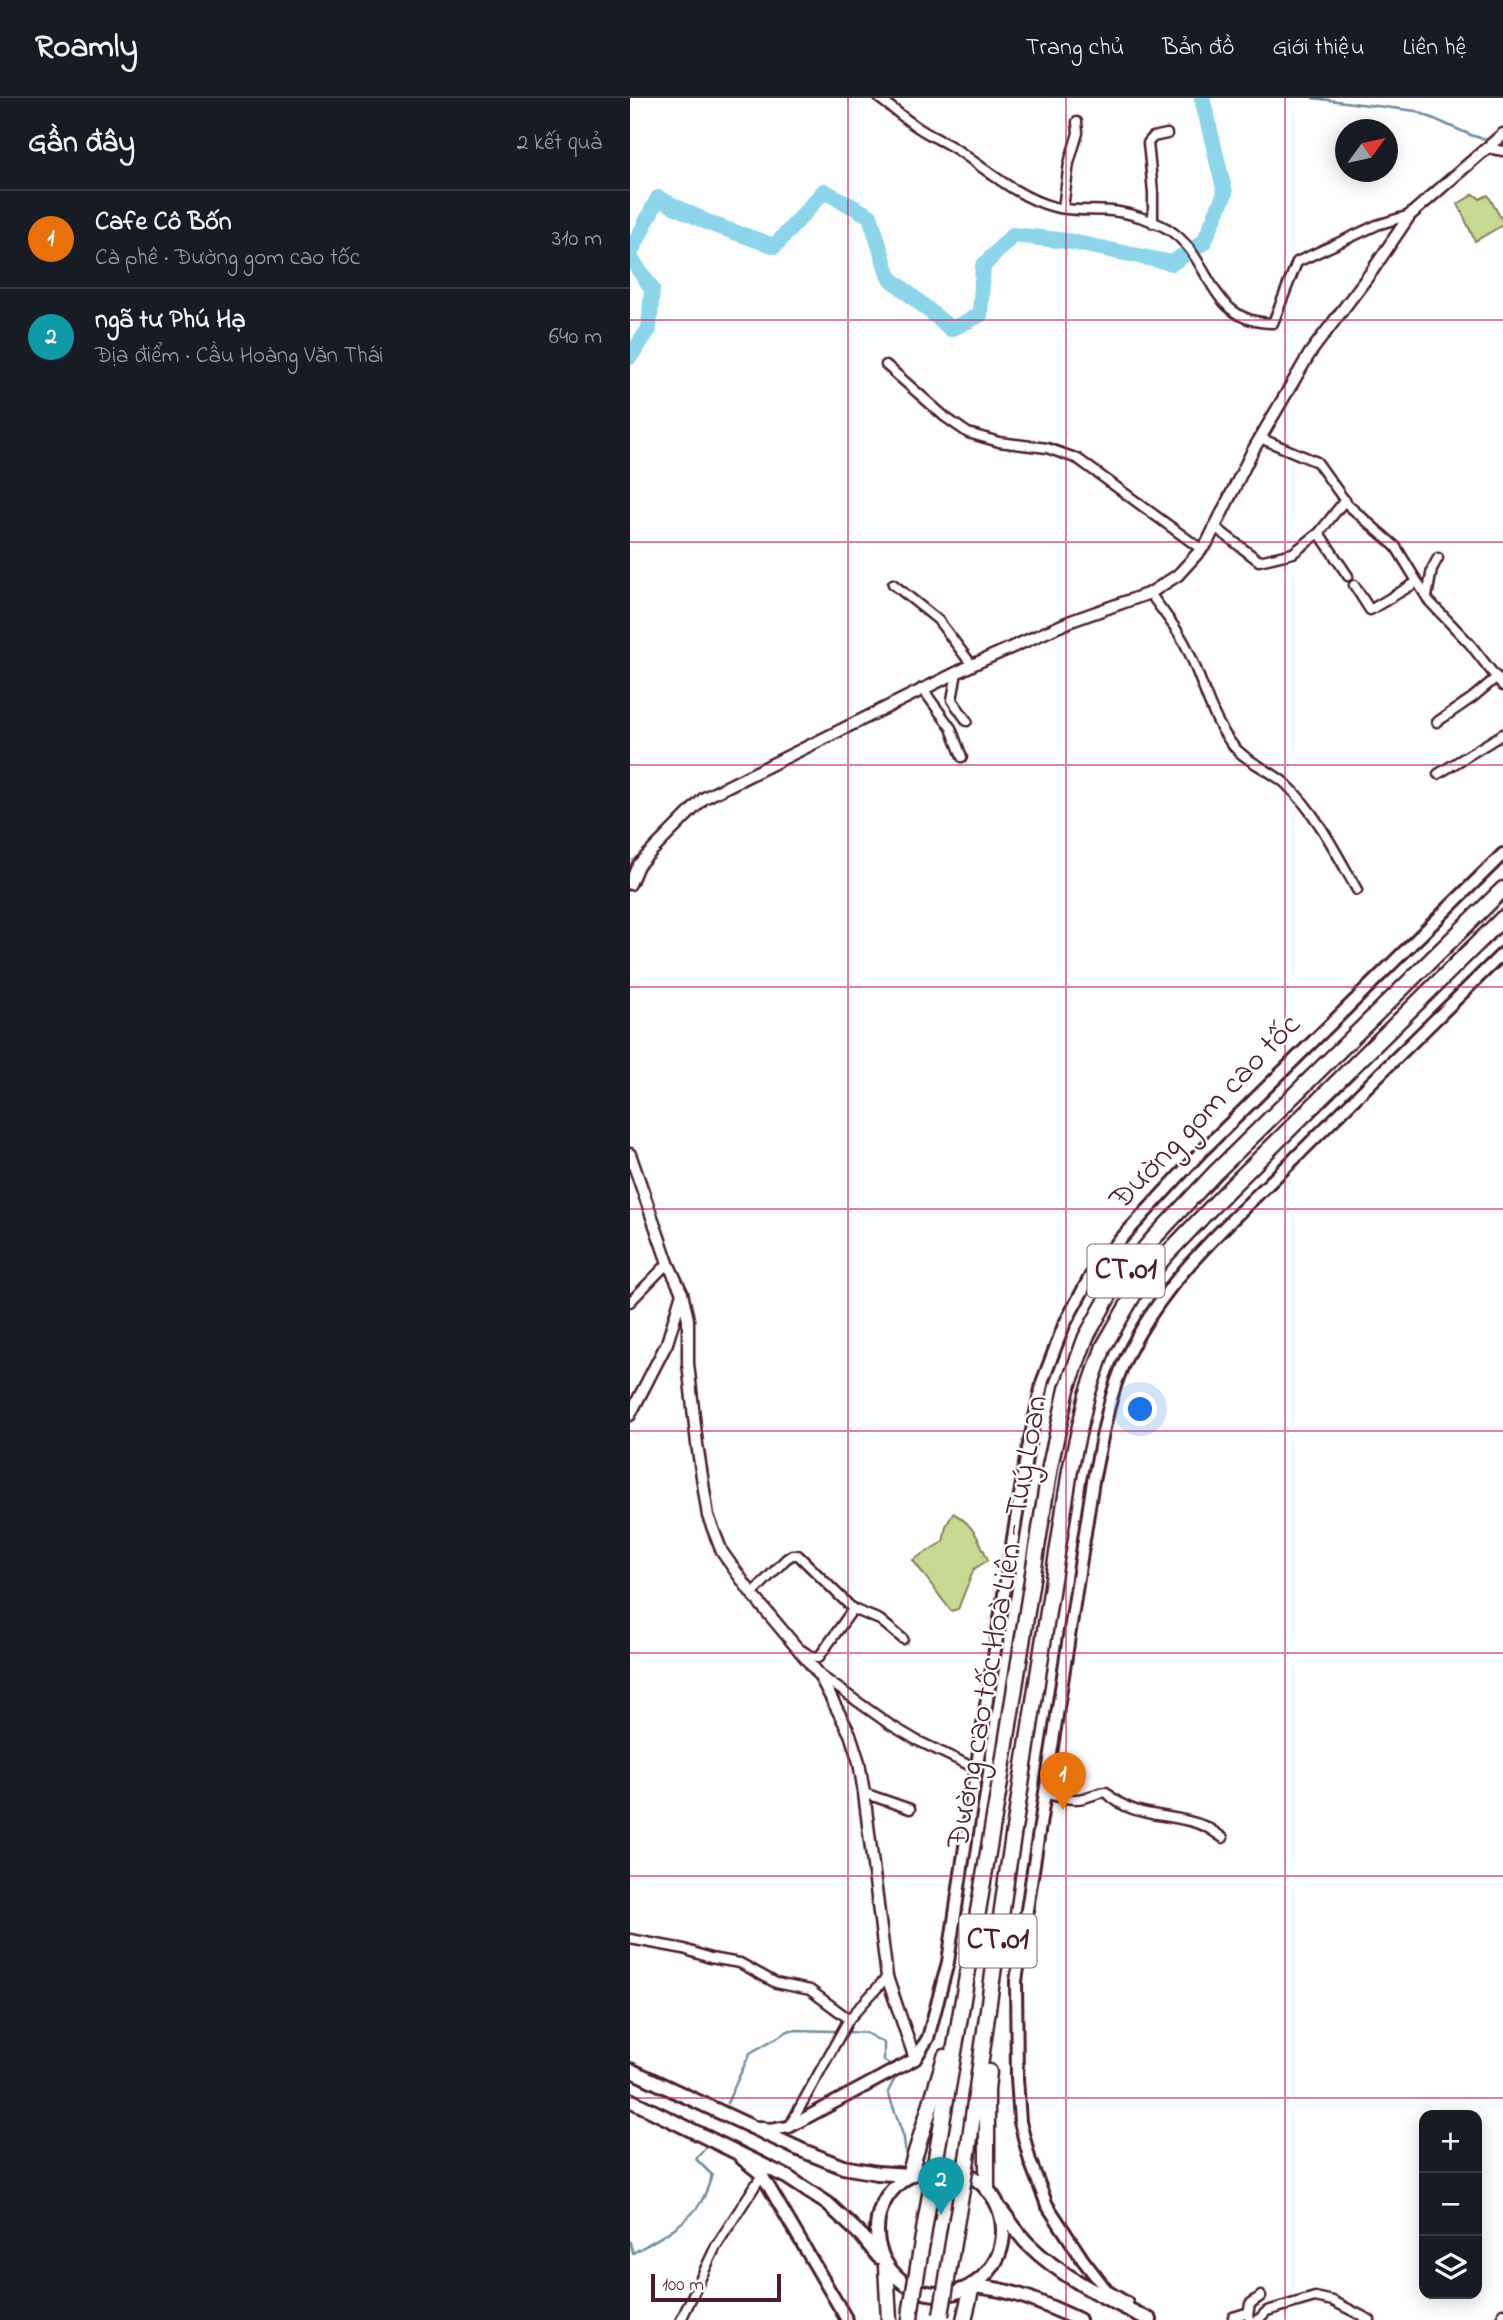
<!DOCTYPE html>
<html lang="vi">
<head>
<meta charset="utf-8">
<style>
	:root { --surface:#171b24; --page:#242831; --text:#f1f3f6; --muted:#9ea1a6; --line:#363941; --accent:#1a73e8 }
	body { margin:0; font-family:"Indie Flower",sans-serif; background:var(--page); color:var(--text) }
	.controls { position:absolute; right:21px; bottom:21px; display:grid; overflow:hidden; border-radius:14px; box-shadow:0 4px 18px #0003 }
	.controls button { width:63px; height:63px; display:grid; place-items:center; padding:0; border:0; border-bottom:2px solid var(--line); background:var(--surface); color:var(--text); font:35px sans-serif }
	.compass { position:absolute; left:705px; top:21px; width:63px; height:63px; border-radius:50%; background:var(--surface); box-shadow:0 4px 18px #0003; rotate:57deg }
	.scale { position:absolute; left:21px; bottom:18px; width:130px; box-sizing:border-box; padding-left:7px; border:4px solid #4a1f2b; border-top:0; font-size:19px; line-height:24px; white-space:nowrap; color:#4a1f2b; -webkit-text-stroke:5px #fff; paint-order:stroke }
	.you { position:absolute; left:511px; top:1312px; width:24px; height:24px; margin:-18px; border:5px solid #fff; border-radius:50%; background:#1a73e8; box-shadow:0 0 0 10px #1a73e833 }
	.badge { display:grid; place-items:center; width:46px; height:46px; border-radius:50%; background:var(--accent); color:#fff; font-size:23px; font-weight:700 }
	.pin { position:absolute; translate:-50% -58px; filter:drop-shadow(0 2px 4px #0008) }
	.pin::after { content:''; position:absolute; top:37px; width:24px; height:21px; background:inherit; clip-path:polygon(0 0,100% 0,50% 100%) }
	.list { margin:0; padding:0; list-style:none }
	h2 { display:flex; justify-content:space-between; align-items:center; height:91px; margin:0; padding:0 28px; font-size:30px }
	h2 small { font-size:23px; font-weight:400; color:var(--muted) }
	.list li { display:grid; grid-template-columns:46px 1fr auto; gap:21px; align-items:center; box-sizing:border-box; height:98px; padding:0 28px; border-top:2px solid var(--line) }
	.list b { display:block; font-size:26px; white-space:nowrap }
	.list p { margin:0; font-size:23px; white-space:nowrap; color:var(--muted) }
	.list em { font-size:23px; font-style:normal; color:var(--muted) }
	.icon { flex:none; width:38px; height:38px; fill:none; stroke:currentColor; stroke-width:2; stroke-linecap:round; stroke-linejoin:round }
	.map { position:relative; flex:none; width:873px; height:2222px; overflow:hidden }
	header { display:flex; align-items:center; gap:42px; box-sizing:border-box; height:98px; padding:0 35px; background:var(--surface); border-bottom:2px solid var(--line) }
	header strong { font-size:33px }
	nav { display:flex; gap:38px; margin-inline-start:auto; font-size:24px }
	main { display:flex }
	aside { flex:1; background:var(--surface) }
	.map>svg:first-child { display:block }
	.green { fill:#c5da90; stroke:#887c5e; stroke-width:2 }
	.lines { fill:none; stroke-linecap:round; stroke-linejoin:round }
	.stream { stroke:#718c9e; stroke-width:2.5 }
	.river { stroke:#8bd5eb; stroke-width:16 }
	.minor-casing { stroke:#4a1f2b; stroke-width:13 }
	.tertiary-casing { stroke:#4a1f2b; stroke-width:15 }
	.secondary-casing { stroke:#4a1f2b; stroke-width:16 }
	.primary-casing { stroke:#4a1f2b; stroke-width:18 }
	.motorway-casing { stroke:#4a1f2b; stroke-width:19 }
	.minor { stroke:#fff; stroke-width:8 }
	.tertiary { stroke:#fff; stroke-width:10 }
	.secondary { stroke:#fff; stroke-width:10 }
	.primary { stroke:#fff; stroke-width:12 }
	.motorway { stroke:#fff; stroke-width:14 }
	.motorway-bridge-casing { stroke:#4a1f2b; stroke-width:19; stroke-linecap:butt }
	.motorway-bridge { stroke:#fff; stroke-width:14 }
	.grid { fill:none; stroke:#c2185b; stroke-width:2; stroke-opacity:0.55 }
	.labels { text-anchor:middle; dominant-baseline:central; stroke-width:5; stroke-linejoin:round; paint-order:stroke }
	.shield { fill:#fff; stroke:#80626b; stroke-width:2 }
	.shield-label { font-size:30px; font-weight:bold; fill:#4a1f2b }
	.street-label { font-size:32px; fill:#4a1f2b; stroke:#fff }
</style>
</head>
<body>
<header>
<strong>Roamly</strong>
<nav><a>Trang chủ</a><a>Bản đồ</a><a>Giới thiệu</a><a>Liên hệ</a></nav>
</header>
<main>
<aside>
<h2>Gần đây<small>2 kết quả</small></h2>
<ul class="list">
<li><span class="badge" style="background:#e8710a">1</span><div><b>Cafe Cô Bốn</b><p>Cà phê · Đường gom cao tốc</p></div><em>310 m</em></li>
<li><span class="badge" style="background:#0f9aa8">2</span><div><b>ngã tư Phú Hạ</b><p>Địa điểm · Cầu Hoàng Văn Thái</p></div><em>640 m</em></li>
</ul>
</aside>
<div class="map">
<svg width="873" height="2222" viewBox="0 0 873 2222">
	<rect width="100%" height="100%" fill="#fff"/>
	<filter id="ink" filterUnits="userSpaceOnUse"><feTurbulence type="fractalNoise" baseFrequency=".0143" numOctaves="2"/><feDisplacementMap in="SourceGraphic" scale="14" xChannelSelector="R" yChannelSelector="G"/><feConvolveMatrix kernelMatrix="1 2 1 2 8 2 1 2 1" color-interpolation-filters="sRGB"/></filter>
	<g filter="url(#ink)">
		<g class="green">
			<polygon points="844,96 850,101 858,97 873,124 873,127 845,143 828,106"/>
			<path d="M323 1415C343 1426 349 1441 358 1462L344 1471 328 1511 321 1513 283 1462 313 1444 316 1428Z"/>
		</g>
		<g class="lines">
			<g class="stream">
				<polyline points="683,0 786,13 843,38 860,42"/>
				<polyline points="219,1934 236,1935 254,1945 254,1963 264,1968"/>
				<polyline points="265,1980 258,1994 274,2040 276,2061"/>
				<polyline points="97,2005 120,1955 160,1932 204,1933"/>
				<path d="M0 2144 3 2155C24 2143 59 2125 71 2104 76 2096 79 2086 82 2077L66 2061 77 2048"/>
			</g>
			<g class="river">
				<polyline points="0,156 28,100 81,126 145,148 194,93 240,118 259,179 321,231 350,217 353,168 383,137 437,143 542,165 574,144 595,95 572,0"/>
				<polyline points="0,159 22,191 19,231 0,259"/>
			</g>
			<defs>
				<g id="minor">
					<path d="M249 0C262 10 274 20 287 29 300 38 315 44 329 53 358 73 389 100 424 109 444 114 463 111 482 113 500 115 522 122 538 131 583 159 577 225 643 225L667 164 747 127 780 117"/>
					<polyline points="857,50 873,53"/>
					<polyline points="433,110 439,65 448,35 447,24"/>
					<polyline points="523,125 523,94 518,45 523,39 537,36"/>
					<polyline points="256,267 315,319 338,335 369,344 417,350 448,361 571,451"/>
					<polyline points="630,340 687,364 718,407 766,449 799,503 840,546 873,588"/>
					<polyline points="715,402 689,435 718,478"/>
					<polyline points="585,429 629,463 663,455 689,435"/>
					<polyline points="263,486 308,522 342,567"/>
					<polyline points="724,487 740,512 787,484"/>
					<path d="M520 495C532 513 547 530 556 548 572 580 579 616 601 645 615 664 639 671 656 686 686 714 707 756 727 792"/>
					<polyline points="797,499 802,471 808,460"/>
					<polyline points="327,574 322,602 337,623"/>
					<polyline points="292,590 321,630 332,659"/>
					<polyline points="807,624 842,600 867,579"/>
					<polyline points="808,676 873,636"/>
					<polyline points="0,1204 38,1165"/>
					<polyline points="122,1496 156,1461 162,1457 168,1457 223,1511 250,1522 273,1541"/>
					<polyline points="170,1551 181,1558 189,1559 223,1511"/>
					<polyline points="190,1577 259,1626 286,1642 347,1671"/>
					<polyline points="234,1695 280,1711"/>
					<path d="M414 1695C427 1699 442 1703 454 1700 462 1698 467 1695 476 1694 502 1722 542 1714 574 1728 581 1731 587 1736 593 1740"/>
					<polyline points="0,1841 54,1851 80,1860 110,1865 146,1885 180,1892 219,1921 257,1879"/>
					<polyline points="159,2029 219,1921"/>
					<polyline points="618,2217 620,2206 631,2198"/>
					<polyline points="603,2219 616,2215 621,2222"/>
					<polyline points="51,2222 86,2148 132,2077"/>
					<polyline points="628,2222 637,2213 685,2199 703,2203 740,2222"/>
					<polyline points="872,2222 873,2215"/>
				</g>
				<g id="tertiary">
					<polyline points="0,786 8,767 74,700 342,567 441,523 520,495 548,477 577,445 622,354 680,255 742,173 780,117 873,36"/>
					<polyline points="0,1056 38,1165 52,1195 58,1221 58,1265 67,1346 78,1418 92,1454 122,1496 188,1575 220,1636 229,1664 234,1695 257,1879 285,1961"/>
					<polyline points="0,1317 37,1245 52,1195"/>
				</g>
				<g id="secondary">
					<polyline points="130,2029 139,2032 159,2029 285,1961 298,1940 318,1864 354,1620 396,1360 413,1282 434,1227 466,1168 570,1055 873,756"/>
					<polyline points="112,2061 132,2077 217,2222"/>
					<path d="M497 2205 477 2193 453 2162 417 2107 400 2063 390 2024 387 1980 386 1883 463 1383C472 1342 478 1298 496 1260 533 1182 601 1123 662 1063 732 993 803 924 873 855"/>
				</g>
				<g id="primary">
					<polyline points="0,1972 171,2052 213,2069 247,2075 279,2077"/>
					<polyline points="0,2002 157,2079 198,2106 232,2138 249,2159"/>
					<circle cx="310" cy="2133" r="63"/>
					<path d="M371 2112C380 2123 388 2136 398 2146 431 2179 479 2202 520 2222"/>
					<path d="M342 2188C383 2191 412 2205 449 2222"/>
				</g>
				<g id="motorway">
					<polyline points="307,2054 369,1690 420,1368 437,1291 456,1239 486,1185 521,1143 585,1075 873,791"/>
					<polyline points="337,2061 376,1783 440,1372 457,1297 474,1248 504,1196 536,1157 599,1091 873,820"/>
					<polyline points="279,2077 315,1959"/>
					<polyline points="357,2091 357,1991 359,1974"/>
					<polyline points="256,2168 259,2222"/>
					<polyline points="280,2222 281,2211"/>
					<polyline points="334,2222 342,2188"/>
				</g>
			</defs>
			<use href="#minor" class="minor-casing"/>
			<use href="#tertiary" class="tertiary-casing"/>
			<use href="#secondary" class="secondary-casing"/>
			<use href="#primary" class="primary-casing"/>
			<use href="#motorway" class="motorway-casing"/>
			<use href="#minor" class="minor"/>
			<use href="#tertiary" class="tertiary"/>
			<use href="#secondary" class="secondary"/>
			<use href="#primary" class="primary"/>
			<use href="#motorway" class="motorway"/>
			<defs>
				<g id="motorway-bridge">
					<polyline points="281,2211 307,2054"/>
					<polyline points="311,2217 337,2061"/>
				</g>
			</defs>
			<use href="#motorway-bridge" class="motorway-bridge-casing"/>
			<use href="#motorway-bridge" class="motorway-bridge"/>
		</g>
	</g>
	<path class="grid" d="M218 0V2222M436 0V2222M655 0V2222M0 222H873M0 444H873M0 667H873M0 889H873M0 1111H873M0 1333H873M0 1555H873M0 1778H873M0 2000H873"/>
	<g class="labels">
		<g class="shield">
			<rect x="457.5" y="1146.5" width="77" height="53" rx="5"/>
			<rect x="329.5" y="1816.5" width="77" height="53" rx="5"/>
		</g>
		<g class="shield-label">
			<text x="496" y="1173">CT.01</text>
			<text x="368" y="1843">CT.01</text>
		</g>
		<g class="street-label">
			<text transform="translate(576 1015) rotate(-46)">Đường gom cao tốc</text>
			<text transform="translate(369 1524) rotate(-80)">Đường cao tốc Hoà Liên - Tuý Loan</text>
		</g>
	</g>
</svg>
<div class="controls">
<button>+</button>
<button>−</button>
<button><svg class="icon" aria-label="layers" viewBox="0 0 24 24"><path d="M12 4l9 5-9 5-9-5zM3 14l9 5 9-5"/></svg></button>
</div>
<svg class="compass" viewBox="-18 -18 36 36"><path d="M0-13l5 13h-10z" fill="#e53935"/><path d="M0 13l5-13h-10z" fill="#9ea1a6"/></svg>
<div class="scale">100 m</div>
<div class="you"></div>
<div class="pin badge" style="left:433px;top:1712px;background:#e8710a">1</div>
<div class="pin badge" style="left:311px;top:2117px;background:#0f9aa8">2</div>
</div>
</main>
</body>
</html>
